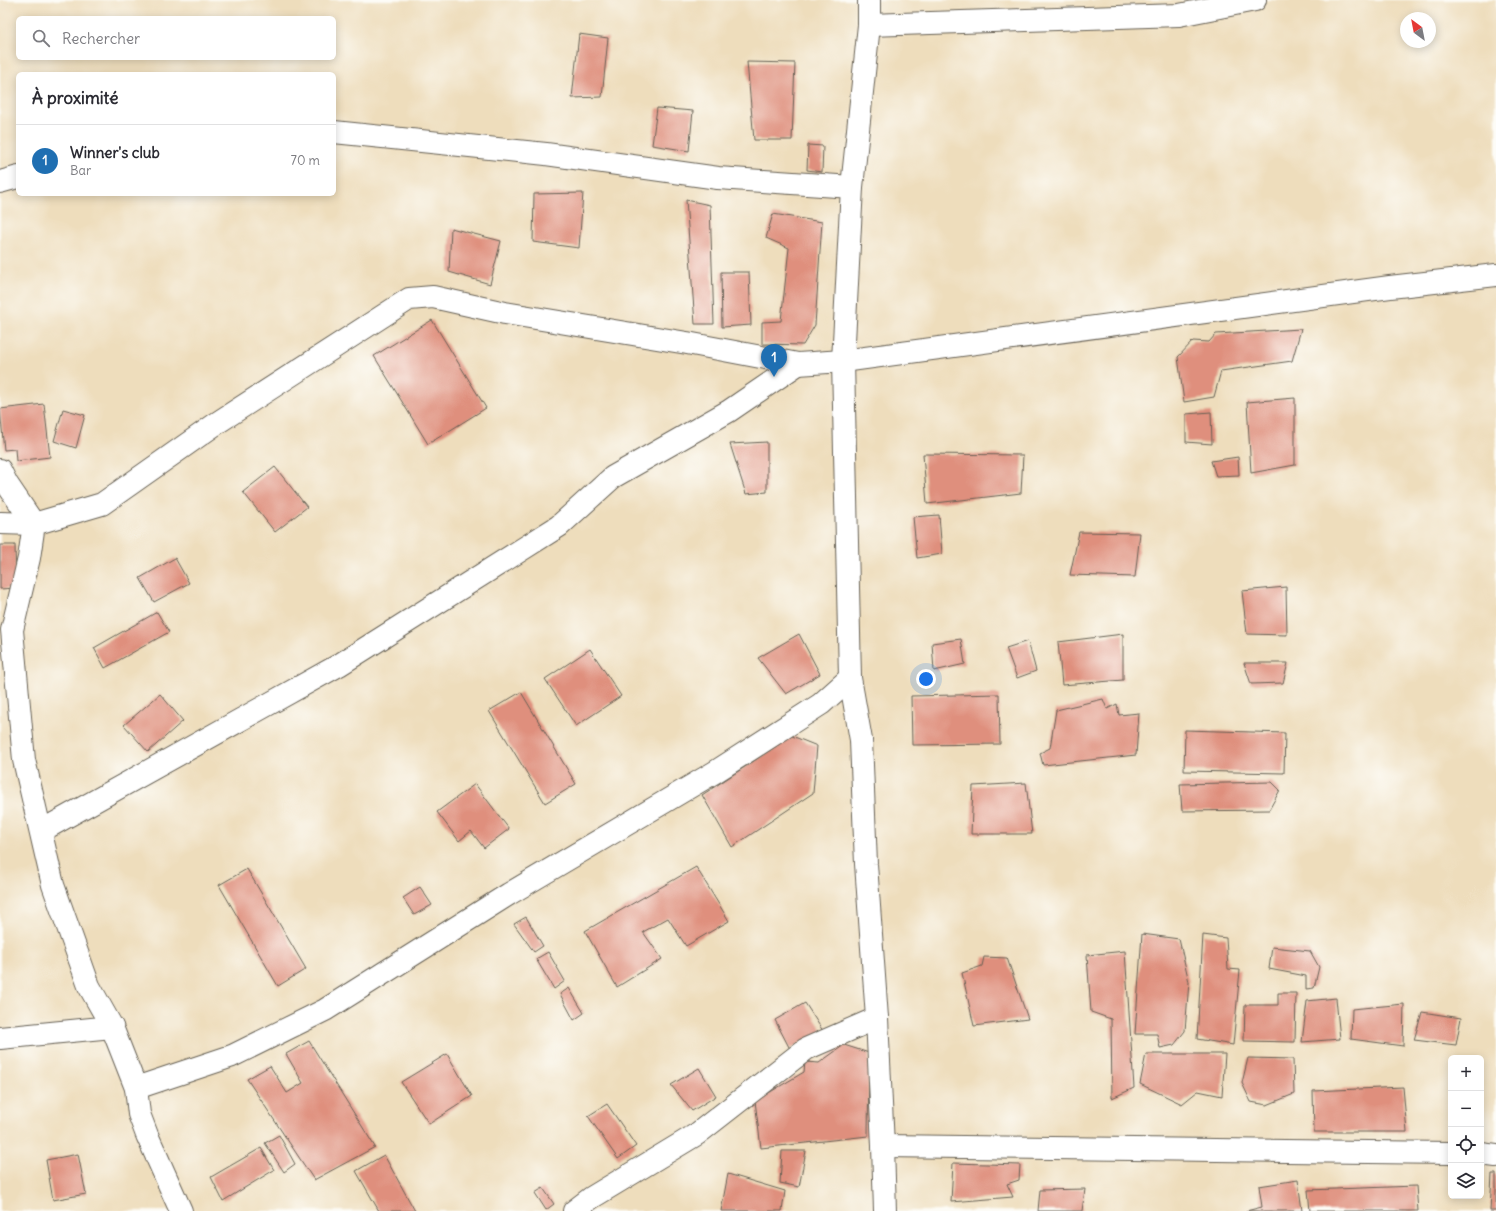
<!DOCTYPE html>
<html lang="fr">
<head>
<meta charset="utf-8">
<style>
	:root { --surface:#fff; --page:#f7f7f7; --text:#2b2b33; --muted:#7c7c81; --line:#e1e1e2; --accent:#1f6fb2 }
	body { margin:0; font-family:Delius,sans-serif; background:var(--page); color:var(--text) }
	.controls { position:absolute; right:12px; bottom:12px; display:grid; overflow:hidden; border-radius:6px; box-shadow:0 2px 10px #0003 }
	.controls button { width:36px; height:36px; display:grid; place-items:center; padding:0; border:0; border-bottom:1px solid var(--line); background:var(--surface); color:var(--text); font:20px sans-serif }
	.compass { position:absolute; left:1400px; top:12px; width:36px; height:36px; border-radius:50%; background:var(--surface); box-shadow:0 2px 10px #0003; rotate:328deg }
	.you { position:absolute; left:926px; top:679px; width:14px; height:14px; margin:-10px; border:3px solid #fff; border-radius:50%; background:#1a73e8; box-shadow:0 0 0 6px #1a73e833 }
	.badge { display:grid; place-items:center; width:26px; height:26px; border-radius:50%; background:var(--accent); color:#fff; font-size:13px; font-weight:700 }
	.pin { position:absolute; translate:-50% -33px; filter:drop-shadow(0 1px 2px #0008) }
	.pin::after { content:''; position:absolute; top:21px; width:14px; height:12px; background:inherit; clip-path:polygon(0 0,100% 0,50% 100%) }
	.list { margin:0; padding:0; list-style:none }
	h2 { display:flex; justify-content:space-between; align-items:center; height:52px; margin:0; padding:0 16px; font-size:17px }
	h2 small { font-size:13px; font-weight:400; color:var(--muted) }
	.list li { display:grid; grid-template-columns:26px 1fr auto; gap:12px; align-items:center; box-sizing:border-box; height:72px; padding:0 16px; border-top:1px solid var(--line) }
	.list b { display:block; font-size:15px; white-space:nowrap }
	.list p { margin:0; font-size:13px; white-space:nowrap; color:var(--muted) }
	.list em { font-size:13px; font-style:normal; color:var(--muted) }
	.icon { flex:none; width:22px; height:22px; fill:none; stroke:currentColor; stroke-width:2; stroke-linecap:round; stroke-linejoin:round }
	.map { position:relative; flex:none; width:1496px; height:1211px; overflow:hidden }
	.search { position:absolute; background:var(--surface); box-shadow:0 2px 10px #0003; left:16px; top:16px; width:320px; height:44px; display:flex; align-items:center; gap:10px; box-sizing:border-box; padding:0 14px; border-radius:6px; color:var(--muted); font-size:15px }
	.panel { position:absolute; background:var(--surface); box-shadow:0 2px 10px #0003; left:16px; top:72px; width:320px; height:124px; border-radius:6px }
	.map>svg:first-child { display:block }
	.building { fill:#df8f7d }
	.lines { fill:none; stroke-linecap:round; stroke-linejoin:round }
	.minor-casing { stroke:#666054; stroke-width:24 }
	.major-casing { stroke:#666054; stroke-width:24 }
	.minor { stroke:#fff; stroke-width:22 }
	.major { stroke:#fff; stroke-width:22 }
</style>
</head>
<body>
<div class="map">
<svg width="1496" height="1211" viewBox="0 0 1496 1211">
	<rect width="100%" height="100%" fill="#fdfcf7"/>
	<filter id="ink" filterUnits="userSpaceOnUse"><feTurbulence type="fractalNoise" baseFrequency=".025" numOctaves="2"/><feDisplacementMap in="SourceGraphic" scale="8" xChannelSelector="R" yChannelSelector="G"/><feConvolveMatrix kernelMatrix="1 2 1 2 8 2 1 2 1" color-interpolation-filters="sRGB"/></filter>
	<filter id="wash" filterUnits="userSpaceOnUse"><feTurbulence type="fractalNoise" baseFrequency=".012" numOctaves="4" result="noise"/><feDisplacementMap in="SourceGraphic" scale="16" xChannelSelector="R" yChannelSelector="G"/><feGaussianBlur stdDeviation="0.9" result="paint"/><feColorMatrix in="noise" values="0 0 0 0 0 0 0 0 0 0 0 0 0 0 0 0 0 1.4 0 .05"/><feComposite in="paint" operator="in"/></filter>
	<g filter="url(#wash)">
		<rect width="100%" height="100%" fill="#eeddbc"/>
		<g id="blocks">
			<g class="building">
				<polygon points="579,34 608,38 602,97 572,98"/>
				<polygon points="747,62 795,63 792,140 754,140"/>
				<polygon points="657,108 693,111 689,151 652,145"/>
				<polygon points="808,145 823,146 822,172 807,170"/>
				<polygon points="583,193 579,248 533,242 534,194"/>
				<polygon points="686,200 710,205 714,324 695,324"/>
				<polygon points="773,214 822,222 815,325 803,345 762,344 762,322 781,321 789,248 766,238"/>
				<polygon points="451,228 501,241 490,284 449,272"/>
				<polygon points="721,272 749,272 751,325 722,327"/>
				<polygon points="432,320 486,408 428,444 374,356"/>
				<polygon points="1301,329 1292,361 1221,371 1214,397 1184,402 1178,357 1193,341 1209,342 1216,334"/>
				<polygon points="1295,398 1295,465 1251,473 1247,402"/>
				<polygon points="44,404 50,457 16,461 15,449 4,450 0,409"/>
				<polygon points="63,409 85,415 76,448 54,441"/>
				<polygon points="1211,412 1212,444 1186,442 1186,414"/>
				<polygon points="767,442 767,492 746,494 730,444"/>
				<polygon points="923,454 1023,455 1021,493 927,504"/>
				<polygon points="1238,457 1239,475 1216,476 1211,461"/>
				<polygon points="275,467 307,507 275,532 243,492"/>
				<polygon points="939,515 942,554 917,558 913,517"/>
				<polygon points="1079,532 1140,533 1135,577 1070,575"/>
				<polygon points="0,545 15,545 16,588 0,589"/>
				<polygon points="175,558 189,583 154,602 140,578"/>
				<polygon points="1286,587 1287,635 1247,634 1242,591"/>
				<polygon points="157,612 169,632 105,668 94,648"/>
				<polygon points="799,634 820,674 786,694 758,658"/>
				<polygon points="1123,634 1123,680 1062,685 1058,642"/>
				<polygon points="961,639 965,664 934,671 932,643"/>
				<polygon points="1028,641 1036,671 1017,678 1006,648"/>
				<polygon points="590,649 621,696 576,726 545,679"/>
				<polygon points="1244,663 1288,663 1283,683 1251,684"/>
				<polygon points="521,692 576,784 545,803 489,711"/>
				<polygon points="160,694 183,721 148,752 124,725"/>
				<polygon points="999,694 1000,744 912,745 911,696"/>
				<polygon points="1103,699 1107,709 1117,704 1119,715 1139,713 1136,755 1043,765 1040,753 1050,748 1056,710"/>
				<polygon points="1185,730 1285,733 1284,773 1184,771"/>
				<polygon points="792,736 817,746 813,793 732,847 702,795"/>
				<polygon points="1272,782 1280,790 1269,810 1182,811 1180,784"/>
				<polygon points="1026,783 1032,834 971,834 973,786"/>
				<polygon points="475,784 509,829 484,848 471,831 459,841 437,812"/>
				<polygon points="696,867 729,921 686,946 668,918 643,932 662,959 617,987 585,931"/>
				<polygon points="247,869 306,969 278,986 219,885"/>
				<polygon points="420,887 432,905 414,915 403,898"/>
				<polygon points="526,917 543,946 534,952 514,924"/>
				<polygon points="1142,934 1179,939 1189,982 1185,1031 1174,1045 1160,1048 1157,1034 1135,1034"/>
				<polygon points="1203,935 1226,938 1228,969 1240,970 1233,1045 1197,1039"/>
				<polygon points="1272,947 1310,951 1319,967 1314,988 1306,989 1306,976 1269,969"/>
				<polygon points="1125,951 1134,1088 1112,1098 1111,1019 1091,1012 1087,955"/>
				<polygon points="548,952 565,981 554,989 536,959"/>
				<polygon points="984,957 1007,958 1028,1019 974,1026 962,973 982,966"/>
				<polygon points="569,988 584,1013 574,1020 560,994"/>
				<polygon points="1278,993 1296,993 1295,1042 1244,1041 1245,1005 1278,1005"/>
				<polygon points="1336,998 1340,1039 1302,1042 1307,1001"/>
				<polygon points="805,1003 823,1031 790,1049 775,1020"/>
				<polygon points="1404,1004 1403,1046 1351,1039 1352,1009"/>
				<polygon points="1422,1012 1461,1018 1456,1045 1414,1040"/>
				<polygon points="309,1041 375,1147 314,1180 247,1079 270,1066 287,1093 303,1083 286,1054"/>
				<polygon points="844,1045 869,1053 868,1136 761,1148 755,1101 804,1072 805,1062 819,1063"/>
				<polygon points="447,1054 472,1096 429,1124 401,1082"/>
				<polygon points="1146,1054 1225,1054 1222,1096 1198,1091 1182,1104 1140,1084"/>
				<polygon points="1248,1058 1293,1059 1294,1094 1267,1105 1251,1102 1242,1083"/>
				<polygon points="699,1068 716,1096 692,1111 671,1085"/>
				<polygon points="1403,1087 1407,1132 1314,1132 1313,1091"/>
				<polygon points="607,1104 636,1146 618,1159 588,1116"/>
				<polygon points="279,1135 295,1164 284,1172 265,1143"/>
				<polygon points="261,1148 274,1170 223,1201 211,1177"/>
				<polygon points="782,1151 806,1151 799,1187 780,1183"/>
				<polygon points="78,1154 86,1194 53,1200 46,1160"/>
				<polygon points="384,1155 415,1211 379,1211 356,1171"/>
				<polygon points="953,1163 1020,1165 1019,1180 1007,1184 1013,1197 951,1202"/>
				<polygon points="728,1174 785,1191 782,1211 721,1211"/>
				<polygon points="1492,1174 1496,1174 1496,1211 1490,1211"/>
				<polygon points="1298,1180 1302,1211 1246,1211 1262,1207 1259,1186"/>
				<polygon points="1416,1186 1418,1211 1310,1211 1308,1190"/>
				<polygon points="543,1188 554,1204 546,1210 535,1193"/>
				<polygon points="1085,1189 1082,1211 1038,1211 1040,1190"/>
			</g>
		</g>
	</g>
	<g filter="url(#ink)">
		<use href="#blocks" fill-opacity="0" stroke="#666054" stroke-width="1"/>
		<g class="lines">
			<defs>
				<g id="minor">
					<polyline points="869,25 1179,15 1255,0"/>
					<polyline points="334,132 546,154 718,178 852,187"/>
					<polyline points="0,182 18,177"/>
					<polyline points="0,470 7,484 34,524"/>
					<polyline points="0,523 34,524"/>
					<polyline points="41,831 339,665 559,526 613,477 729,411 798,364"/>
					<polyline points="0,1038 112,1027"/>
					<polyline points="136,1088 232,1056 325,1010 509,894 715,772 821,704 850,678"/>
					<polyline points="883,1146 1451,1153"/>
					<polyline points="1481,1154 1496,1156"/>
					<polyline points="181,1211 147,1135 139,1114 136,1088 112,1027 89,986 53,885 24,760 12,630 29,558 34,524 102,504 217,423 409,299 433,297 505,313 687,343 798,364 843,361 1390,287 1496,275"/>
					<polyline points="574,1211 591,1198 697,1134 806,1049 877,1018"/>
				</g>
				<polyline id="major" points="869,0 869,25 852,187 843,361 850,678 861,740 866,864 877,1018 883,1146 885,1211"/>
			</defs>
			<use href="#minor" class="minor-casing"/>
			<use href="#major" class="major-casing"/>
			<use href="#minor" class="minor"/>
			<use href="#major" class="major"/>
		</g>
	</g>
</svg>
<div class="controls">
<button>+</button>
<button>−</button>
<button><svg class="icon" aria-label="locate" viewBox="0 0 24 24"><circle cx="12" cy="12" r="6"/><path d="M12 2v4M12 18v4M2 12h4M18 12h4"/></svg></button>
<button><svg class="icon" aria-label="layers" viewBox="0 0 24 24"><path d="M12 4l9 5-9 5-9-5zM3 14l9 5 9-5"/></svg></button>
</div>
<svg class="compass" viewBox="-18 -18 36 36"><path d="M0-13l5 13h-10z" fill="#e53935"/><path d="M0 13l5-13h-10z" fill="#7c7c81"/></svg>
<div class="you"></div>
<div class="pin badge" style="left:774px;top:377px">1</div>
<div class="search"><svg class="icon" aria-label="search" viewBox="0 0 24 24"><circle cx="10" cy="10" r="6"/><path d="M15 15l6 6"/></svg>Rechercher</div>
<section class="panel">
<h2>À proximité<small></small></h2>
<ul class="list">
<li><span class="badge">1</span><div><b>Winner's club</b><p>Bar</p></div><em>70 m</em></li>
</ul>
</section>
</div>
</body>
</html>
